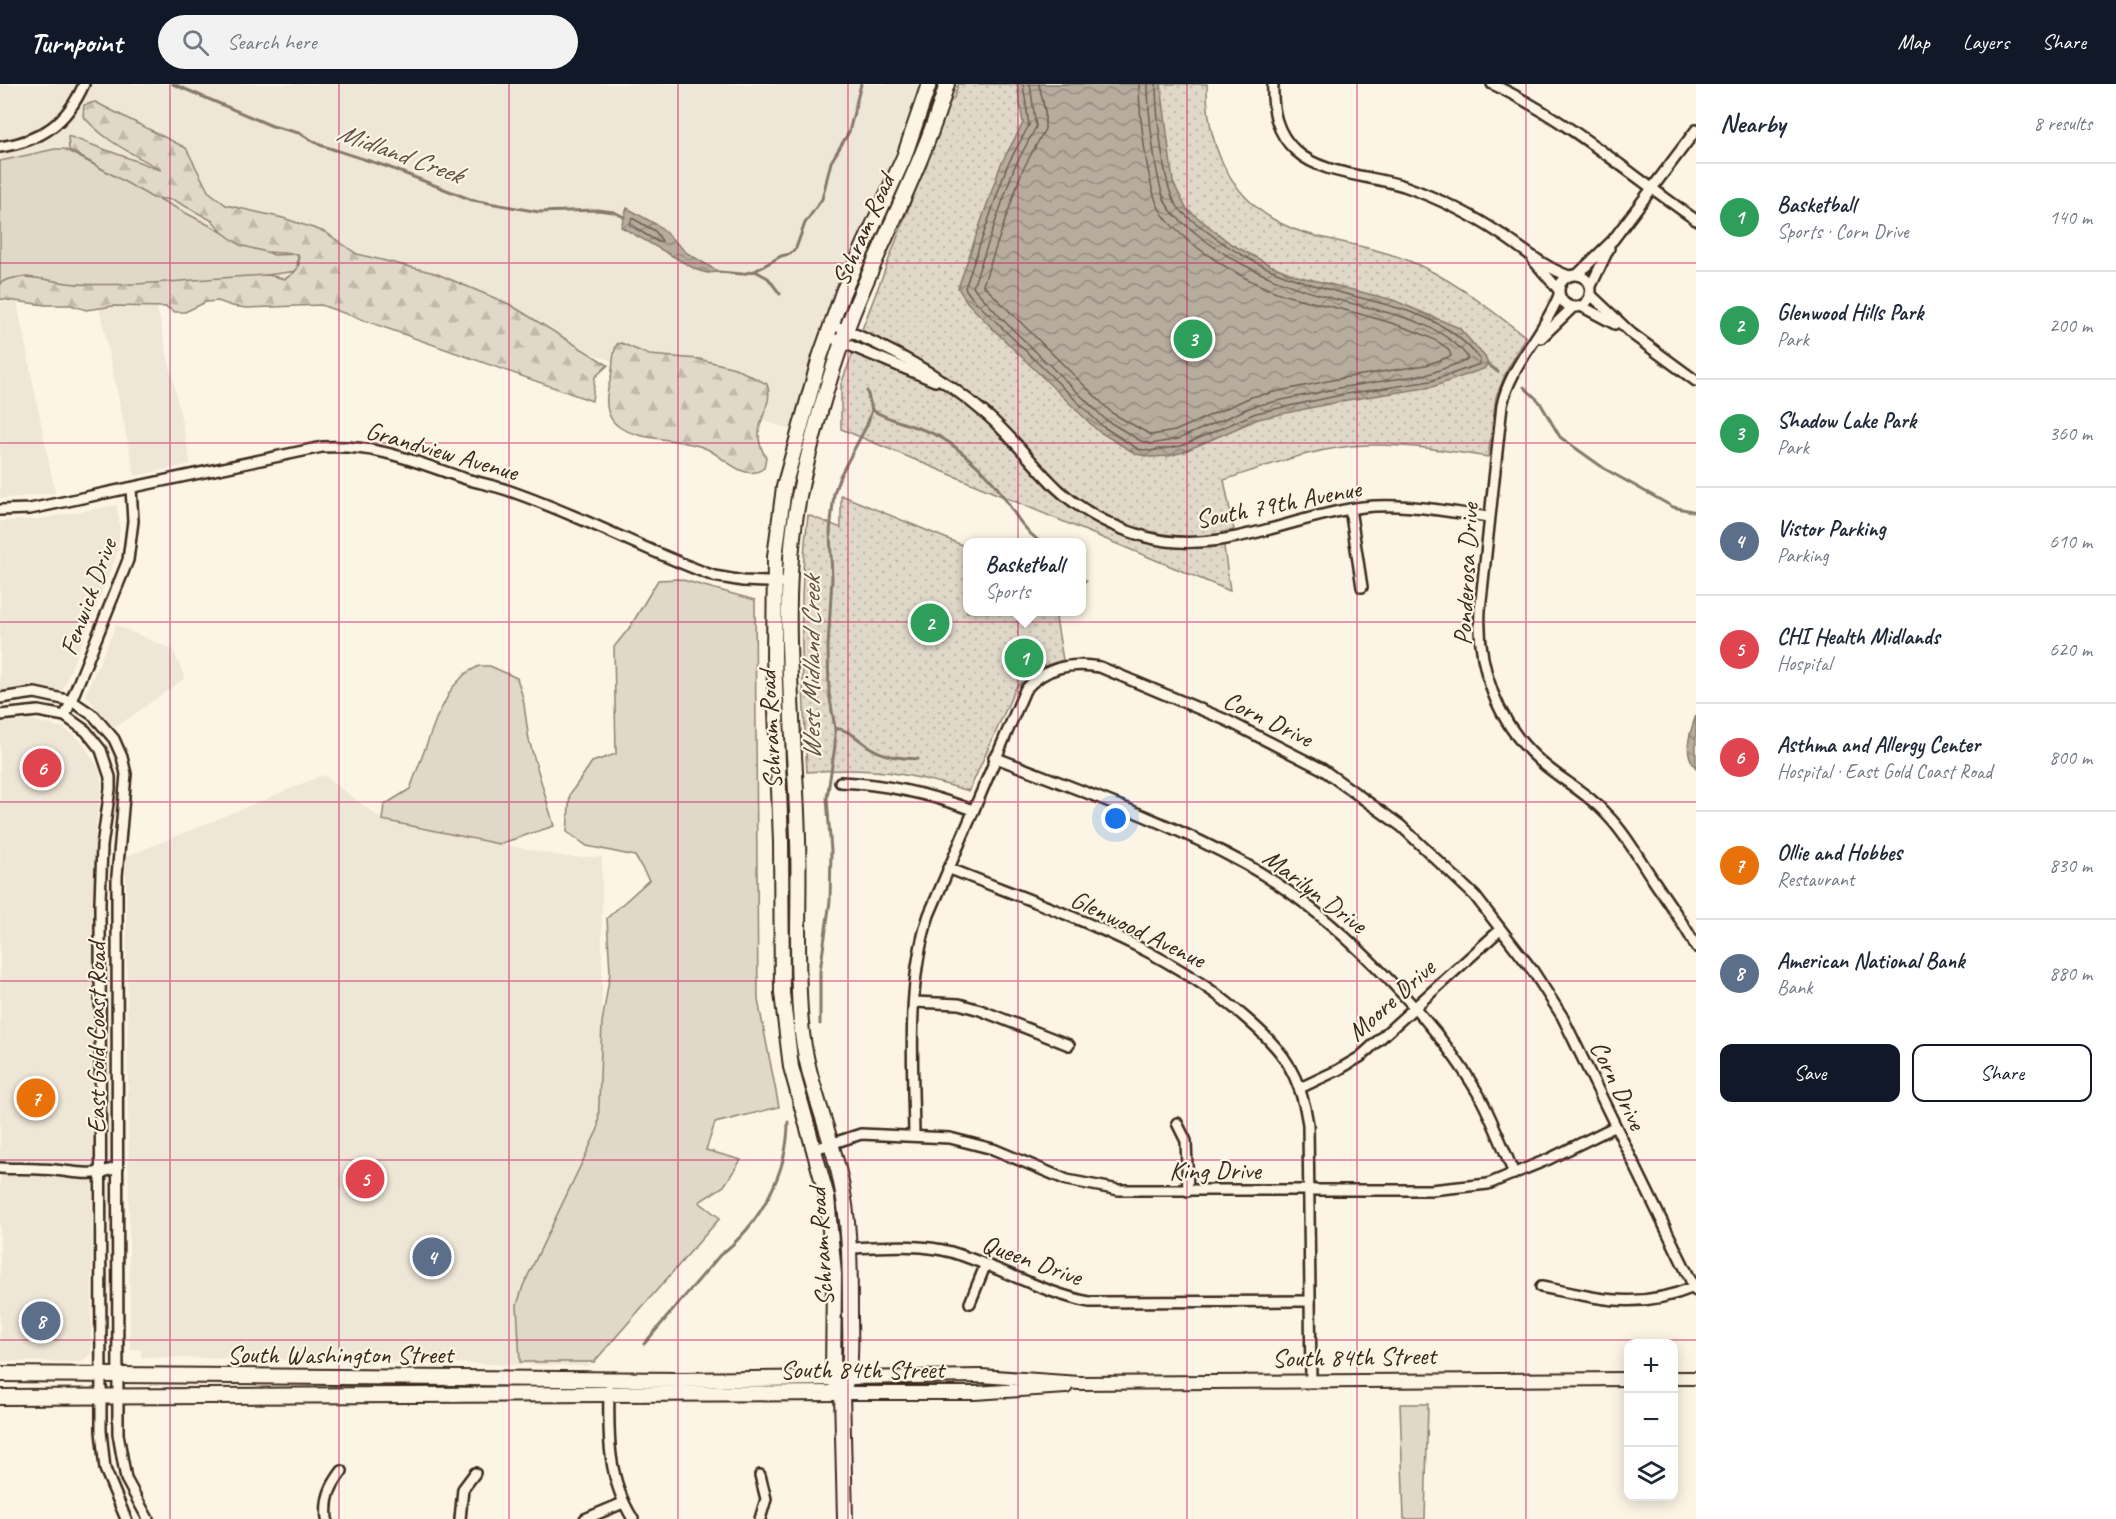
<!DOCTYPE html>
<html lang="en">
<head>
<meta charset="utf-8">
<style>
	:root { --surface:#fff; --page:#f2f2f3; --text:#1f2937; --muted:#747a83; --line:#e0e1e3; --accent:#111827 }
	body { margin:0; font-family:Caveat,sans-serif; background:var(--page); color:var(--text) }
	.controls { position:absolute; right:18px; bottom:18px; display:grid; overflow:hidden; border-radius:12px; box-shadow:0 3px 15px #0003 }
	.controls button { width:54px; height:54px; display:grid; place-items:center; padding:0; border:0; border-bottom:2px solid var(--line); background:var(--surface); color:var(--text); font:30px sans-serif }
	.you { position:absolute; left:1116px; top:735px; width:21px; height:21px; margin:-15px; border:4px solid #fff; border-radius:50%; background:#1a73e8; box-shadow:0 0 0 9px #1a73e833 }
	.badge { display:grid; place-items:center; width:39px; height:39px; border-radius:50%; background:var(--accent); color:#fff; font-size:20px; font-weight:700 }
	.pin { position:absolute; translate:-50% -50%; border:3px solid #fff; box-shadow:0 2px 6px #0006 }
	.popup { position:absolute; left:963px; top:454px; width:123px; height:78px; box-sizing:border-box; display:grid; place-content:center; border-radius:12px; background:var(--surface); filter:drop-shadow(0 2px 4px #0005); font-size:20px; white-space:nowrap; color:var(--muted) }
	.popup b { font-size:22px; color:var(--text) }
	.popup::after { content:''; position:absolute; left:50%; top:100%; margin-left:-12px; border:12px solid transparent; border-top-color:var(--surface) }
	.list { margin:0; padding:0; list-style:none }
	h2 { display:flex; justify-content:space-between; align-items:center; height:78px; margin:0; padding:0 24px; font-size:26px }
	h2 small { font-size:20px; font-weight:400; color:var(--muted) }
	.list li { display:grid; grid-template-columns:39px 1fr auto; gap:18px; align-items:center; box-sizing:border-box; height:108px; padding:0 24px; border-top:2px solid var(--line) }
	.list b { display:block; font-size:22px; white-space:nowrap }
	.list p { margin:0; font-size:20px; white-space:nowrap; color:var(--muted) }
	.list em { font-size:20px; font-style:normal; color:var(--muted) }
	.actions { display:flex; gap:12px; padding:18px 24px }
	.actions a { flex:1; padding:14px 0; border:2px solid var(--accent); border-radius:12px; text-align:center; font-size:21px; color:var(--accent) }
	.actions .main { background:var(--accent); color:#fff }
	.icon { flex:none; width:33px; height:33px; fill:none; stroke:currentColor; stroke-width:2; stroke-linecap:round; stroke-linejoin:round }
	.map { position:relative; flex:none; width:1696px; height:1435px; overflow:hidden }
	header { display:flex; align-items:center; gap:36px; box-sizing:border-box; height:84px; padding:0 30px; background:var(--accent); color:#fff }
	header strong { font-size:28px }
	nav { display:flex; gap:33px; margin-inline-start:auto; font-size:21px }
	.search { width:420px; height:54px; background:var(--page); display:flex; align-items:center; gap:15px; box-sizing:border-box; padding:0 21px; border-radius:33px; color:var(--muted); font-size:22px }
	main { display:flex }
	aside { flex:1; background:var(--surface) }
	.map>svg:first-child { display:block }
	.built { fill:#eee6d6 }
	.green { fill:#e0d8c8; stroke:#8e8173; stroke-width:1.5 }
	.forest { fill:url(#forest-firs); stroke:#8e8173; stroke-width:1.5 }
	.park { fill:url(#park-dots); stroke:#8e8173; stroke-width:1.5 }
	.water { fill:url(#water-waves); stroke:#85796b; stroke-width:1.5 }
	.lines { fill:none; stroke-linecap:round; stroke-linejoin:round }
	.shore { stroke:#6d5e51; stroke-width:1.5 }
	.stream { stroke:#85796b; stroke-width:3 }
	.minor-casing { stroke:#3b2a1e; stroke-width:14 }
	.tertiary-casing { stroke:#3b2a1e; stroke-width:16 }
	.secondary-casing { stroke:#3b2a1e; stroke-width:18 }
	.minor { stroke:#fcf5e5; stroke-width:9 }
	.tertiary { stroke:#fcf5e5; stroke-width:12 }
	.secondary { stroke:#fcf5e5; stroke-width:14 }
	.grid { fill:none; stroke:#c2185b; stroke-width:1.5; stroke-opacity:0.55 }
	.labels { text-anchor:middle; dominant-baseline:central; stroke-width:4.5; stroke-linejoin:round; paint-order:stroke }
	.street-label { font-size:26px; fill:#3b2a1e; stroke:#fcf5e5 }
	.water-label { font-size:27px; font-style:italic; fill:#605144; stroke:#fcf5e5 }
</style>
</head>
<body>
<header>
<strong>Turnpoint</strong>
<div class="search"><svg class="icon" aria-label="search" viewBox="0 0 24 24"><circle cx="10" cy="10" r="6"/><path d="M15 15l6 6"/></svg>Search here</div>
<nav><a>Map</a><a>Layers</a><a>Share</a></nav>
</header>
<main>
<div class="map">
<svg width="1696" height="1435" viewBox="0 0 1696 1435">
	<defs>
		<pattern id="forest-firs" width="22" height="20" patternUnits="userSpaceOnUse" patternTransform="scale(1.5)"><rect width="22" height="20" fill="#e0d8c8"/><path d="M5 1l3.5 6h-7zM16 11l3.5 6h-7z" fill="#c1baab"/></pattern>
		<pattern id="park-dots" width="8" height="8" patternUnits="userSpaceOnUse" patternTransform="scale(1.5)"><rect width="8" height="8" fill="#e0d8c8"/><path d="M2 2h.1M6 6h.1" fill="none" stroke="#c1baab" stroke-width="1.8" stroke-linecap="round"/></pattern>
		<pattern id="water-waves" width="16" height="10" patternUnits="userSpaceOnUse" patternTransform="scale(1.5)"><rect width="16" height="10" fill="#b7ad9e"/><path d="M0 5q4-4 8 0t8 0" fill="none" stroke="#968d80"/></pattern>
	</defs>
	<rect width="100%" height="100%" fill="#fcf5e5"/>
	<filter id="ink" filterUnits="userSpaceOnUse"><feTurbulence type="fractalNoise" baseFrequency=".0167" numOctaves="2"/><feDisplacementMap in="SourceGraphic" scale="12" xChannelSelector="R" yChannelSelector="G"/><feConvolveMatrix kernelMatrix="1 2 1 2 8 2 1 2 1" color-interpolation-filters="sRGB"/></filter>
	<g filter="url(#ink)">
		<g class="built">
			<polygon points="0,0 919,0 887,91 822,237 790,346 462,219 0,214"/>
			<polygon points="0,218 17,218 55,409 0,415"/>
			<polygon points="98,218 156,218 191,380 135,392"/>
			<polygon points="117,421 120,445 117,470 62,608 36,604 0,608 0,437 38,435"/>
			<polygon points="116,541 173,566 185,594 115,644 85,611"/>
			<polygon points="31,636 64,644 81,657 98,683 102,699 95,748 91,1269 81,1278 0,1277 0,639"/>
			<polygon points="323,691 383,736 565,773 602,773 602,1251 588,1251 588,1282 141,1273 141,1266 130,1265 126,773"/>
		</g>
		<g class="green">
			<path d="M55 65H64L222 148 274 171 298 170 297 187C226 197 144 207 72 200 50 198 21 187 0 199V77Z"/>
			<polygon points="679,495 755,516 758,916 779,1023 715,1039 706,1066 741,1076 724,1102 699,1118 720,1134 594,1278 520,1278 517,1221 523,1202 598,1045 602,939 610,889 607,834 649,796 635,772 587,762 567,748 570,710 592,678 616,670 614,563 630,543 658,496"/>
			<polygon points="479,582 490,582 517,594 523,614 529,656 554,742 499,760 382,736 384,721 410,705 436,635 452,604 466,589"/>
			<polygon points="1400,1320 1428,1320 1425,1435 1404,1435"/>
		</g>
		<g class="forest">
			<path d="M95 18 186 64 208 107 226 121 283 134 325 148 357 170 435 189 509 220 608 281 595 293 592 317 321 221 247 224 232 222 218 217 206 218 185 228H175L166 223 114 222 86 226 71 221H45L0 215V199C22 186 53 199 76 200 141 203 204 194 268 191L285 195C296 188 302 183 298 170L266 168 240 161 222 148 213 137 174 116 153 114 69 66 68 52 161 86C131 68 108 60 83 32L84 21Z"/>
			<path d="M621 259 649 271 699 275 735 284 767 300C776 324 746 343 766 373L764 384C745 399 724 373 707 365 670 347 589 367 610 297 614 285 611 272 617 260Z"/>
		</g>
		<g class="park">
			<path d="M958 0H1207C1206 68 1236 128 1305 149 1340 159 1374 163 1407 176 1452 194 1488 224 1526 253L1507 286 1496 313 1488 373C1448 367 1409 360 1368 361 1319 362 1270 381 1224 396L1234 446 1222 448 1230 507 841 345V300L949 19 954 14Z"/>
			<path d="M841 411 967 463V528H1055L1063 576 1041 583 1016 603 969 707C908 689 871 682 807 688 803 603 797 516 808 431L841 444Z"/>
		</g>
		<g class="water">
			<polygon points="1017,0 1161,0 1173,98 1186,124 1231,160 1270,181 1297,192 1393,216 1459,244 1485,273 1488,280 1483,285 1432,303 1347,316 1258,335 1183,368 1169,372 1150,373 1136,370 1098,347 993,245 967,218 958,204 1001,80 1023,39"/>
			<polygon points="627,124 659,142 687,169 719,188 707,189 697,186 621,143"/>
			<path d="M1696 631V684C1682 668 1690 649 1696 631Z"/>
		</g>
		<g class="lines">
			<g class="shore">
				<path d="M1023 0 1029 41 1007 82 965 204 972 214 1102 342 1138 365 1150 367 1181 362 1256 329 1346 310 1431 297 1480 280V275C1448 235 1408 226 1361 214 1298 198 1251 184 1200 142 1190 135 1180 128 1174 117 1163 98 1156 24 1156 0"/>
				<path d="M1030 0 1036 43 1014 84 973 203 1003 236 1106 336 1141 357 1151 360 1178 355 1254 322 1344 303 1429 290 1467 276V272C1442 241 1399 231 1362 222 1300 207 1246 190 1197 150 1186 141 1174 133 1167 121 1155 100 1148 26 1148 0"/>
				<path d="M1039 0 1045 27V45L1022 87 983 201 1112 329 1151 351 1175 347 1251 313 1342 294 1426 281 1451 272C1450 247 1316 220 1292 213 1282 211 1271 206 1262 202 1232 189 1176 154 1160 126 1147 104 1139 27 1139 0"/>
				<polygon points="632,134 655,147 662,157 658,158 630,141"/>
			</g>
			<g class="stream">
				<polyline points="173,0 272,42 299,49 320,61 388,83 472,116 539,128 597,126 614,128 624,133"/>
				<polyline points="755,187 768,194 780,210"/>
				<polyline points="719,188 742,190 755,187 781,172 790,170 796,164 805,139 822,115 831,78 849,48 861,0"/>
				<polyline points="1488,280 1498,288"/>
				<polyline points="1524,303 1539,317 1560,353 1605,385 1673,423 1696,428"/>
				<path d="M872 326C899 342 930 342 955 363 973 377 991 393 1003 412 1015 430 1023 445 1040 458"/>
				<polyline points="1081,494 1086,497"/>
				<path d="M835 644C850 646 856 654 868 662 883 673 900 674 918 675"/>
				<polyline points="820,940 820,887 830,817 831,767 827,714 835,662 835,644 829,609 828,563 832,494 830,448 834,409 840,392 867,341 872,326 867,307"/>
				<path d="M644 1260 720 1171C760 1141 788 1088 788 1038"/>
			</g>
			<defs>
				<g id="minor">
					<path d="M1273 0C1272 25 1276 49 1296 67 1322 91 1370 91 1404 102 1437 114 1469 129 1499 149 1522 164 1543 183 1569 192"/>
					<path d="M1492 0C1567 35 1628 89 1696 136"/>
					<path d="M0 63C41 57 67 39 84 0"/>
					<polyline points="1533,176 1558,205"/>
					<circle cx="1575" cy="207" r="16"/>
					<polyline points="1577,191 1613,156 1696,46"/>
					<polyline points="1590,204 1609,164"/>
					<polyline points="1590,210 1632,250 1696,297"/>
					<path d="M1559 211C1544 250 1511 280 1502 321L1480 526C1477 583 1497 639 1540 677 1561 696 1588 709 1607 731 1625 749 1638 773 1652 794 1667 817 1684 839 1696 863"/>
					<polyline points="1581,222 1615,240"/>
					<path d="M831 240C888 263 940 290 987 331 1009 350 1026 372 1046 393 1072 422 1108 442 1146 453 1221 473 1290 432 1363 423 1405 418 1448 428 1489 433"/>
					<polyline points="827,252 935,297"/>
					<polyline points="1541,254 1573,223"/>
					<polyline points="1350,425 1362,503"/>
					<path d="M0 426 30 425 322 363C377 360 413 377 463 394 478 399 493 401 507 406 578 430 644 466 714 492L743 497 791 499"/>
					<polyline points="0,614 35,609 72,617 94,632 114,655 122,673 126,690 117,792 118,1350 126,1395 148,1435"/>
					<polyline points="0,631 38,627 65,632 86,647 101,666 110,693 110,705 102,762 100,818 101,1347 105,1385 126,1435"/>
					<polyline points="65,632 128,476 133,437 131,404"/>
					<path d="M994 673C1078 706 1165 736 1245 780 1328 825 1431 929 1479 1011 1493 1037 1503 1063 1514 1090"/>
					<path d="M840 698C888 700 929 710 973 726"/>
					<path d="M948 784C1052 826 1164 860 1248 936 1263 949 1278 963 1288 980 1299 999 1305 1019 1308 1040L1311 1298"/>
					<polyline points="914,918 959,920 980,926 1069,961"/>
					<polyline points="1300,1004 1338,986 1360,973 1500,846"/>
					<polyline points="1177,1039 1186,1057 1188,1107"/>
					<path d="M914 1051C913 978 906 900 929 831L1025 606C1045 583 1070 578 1100 583L1226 636 1322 685 1401 742 1475 812 1533 887 1562 932 1696 1207"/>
					<polyline points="815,1065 861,1050 950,1054 993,1065 1067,1096 1119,1106 1431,1106 1488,1100 1549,1075 1614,1043"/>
					<path d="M0 1084C13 1085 26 1084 38 1085 68 1085 88 1096 118 1083"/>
					<path d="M850 1164C883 1163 919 1159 951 1168 998 1182 1040 1208 1089 1218L1310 1217"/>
					<path d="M1541 1203C1599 1214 1636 1227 1694 1203"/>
					<polyline points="970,1219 985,1182"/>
					<path d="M609 1306C608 1352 608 1396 633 1435"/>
					<path d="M327 1435C325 1414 330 1403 342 1387"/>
					<polyline points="460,1435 463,1405 475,1389"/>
					<polyline points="585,1435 623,1419"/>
					<polyline points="760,1435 766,1415 760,1391"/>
				</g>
				<g id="tertiary">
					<polyline points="849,1294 981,1292 1079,1299 1628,1295"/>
					<polyline points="1674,1294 1696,1294"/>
					<polyline points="842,1309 974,1309 1066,1303"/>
				</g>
				<g id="secondary">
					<polyline points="0,1290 680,1296 840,1294"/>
					<polyline points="842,1309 833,1293 834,1191 827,1113 791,983 782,909 781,758 774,573 775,473 784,403 820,273 843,208 904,73 929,0"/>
					<polyline points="0,1313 842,1309"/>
					<path d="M845 1435 842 1309C853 1284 850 1257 850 1230 850 1182 850 1135 839 1089 827 1038 805 991 801 939 795 878 800 817 798 756 795 639 776 508 803 393 816 339 832 282 852 231 883 153 923 81 947 0"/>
				</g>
			</defs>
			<use href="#minor" class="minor-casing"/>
			<use href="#tertiary" class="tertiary-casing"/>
			<use href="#secondary" class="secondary-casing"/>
			<use href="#minor" class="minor"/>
			<use href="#tertiary" class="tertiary"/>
			<use href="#secondary" class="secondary"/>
		</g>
	</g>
	<path class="grid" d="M170 0V1435M339 0V1435M509 0V1435M678 0V1435M848 0V1435M1018 0V1435M1187 0V1435M1357 0V1435M1526 0V1435M0 179H1696M0 359H1696M0 538H1696M0 718H1696M0 897H1696M0 1076H1696M0 1256H1696"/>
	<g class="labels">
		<g class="street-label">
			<text transform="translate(863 146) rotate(-66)">Schram Road</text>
			<text transform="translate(442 367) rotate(16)">Grandview Avenue</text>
			<text transform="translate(1278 420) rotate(-11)">South 79th Avenue</text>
			<text transform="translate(1466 490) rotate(-87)">Ponderosa Drive</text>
			<text transform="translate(88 513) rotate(-70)">Fenwick Drive</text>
			<text transform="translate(1268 635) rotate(26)">Corn Drive</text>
			<text transform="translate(770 646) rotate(-93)">Schram Road</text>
			<text transform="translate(1315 807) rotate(37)">Marilyn Drive</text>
			<text transform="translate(1138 845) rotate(26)">Glenwood Avenue</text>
			<text transform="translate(1391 916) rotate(-42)">Moore Drive</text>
			<text transform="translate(96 954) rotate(-90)">East Gold Coast Road</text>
			<text transform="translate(1618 1001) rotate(64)">Corn Drive</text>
			<text x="1215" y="1086">King Drive</text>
			<text transform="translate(821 1163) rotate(-94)">Schram Road</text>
			<text transform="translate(1032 1176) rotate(20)">Queen Drive</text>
			<text x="340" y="1270">South Washington Street</text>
			<text transform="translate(1354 1273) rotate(-1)">South 84th Street</text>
			<text x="862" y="1285">South 84th Street</text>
		</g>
		<g class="water-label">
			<text transform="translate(400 69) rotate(20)">Midland Creek</text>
			<text transform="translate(811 584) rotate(-90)">West Midland Creek</text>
		</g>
	</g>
</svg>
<div class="controls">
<button>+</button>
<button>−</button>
<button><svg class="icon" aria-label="layers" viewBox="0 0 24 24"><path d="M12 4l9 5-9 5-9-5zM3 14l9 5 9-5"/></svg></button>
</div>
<div class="you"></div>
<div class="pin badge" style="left:1024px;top:574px;background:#2e9e5b">1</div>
<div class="popup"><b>Basketball</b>Sports</div>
<div class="pin badge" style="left:930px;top:539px;background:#2e9e5b">2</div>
<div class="pin badge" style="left:1193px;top:255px;background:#2e9e5b">3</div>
<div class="pin badge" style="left:432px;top:1173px;background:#5c6f8a">4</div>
<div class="pin badge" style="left:365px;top:1095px;background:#e0444e">5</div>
<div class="pin badge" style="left:42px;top:684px;background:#e0444e">6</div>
<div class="pin badge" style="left:36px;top:1014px;background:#e8710a">7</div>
<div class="pin badge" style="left:41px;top:1237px;background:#5c6f8a">8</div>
</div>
<aside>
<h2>Nearby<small>8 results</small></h2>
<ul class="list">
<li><span class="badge" style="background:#2e9e5b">1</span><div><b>Basketball</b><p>Sports · Corn Drive</p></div><em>140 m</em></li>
<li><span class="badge" style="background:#2e9e5b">2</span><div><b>Glenwood Hills Park</b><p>Park</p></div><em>200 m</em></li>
<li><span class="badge" style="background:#2e9e5b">3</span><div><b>Shadow Lake Park</b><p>Park</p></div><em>360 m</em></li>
<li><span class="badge" style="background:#5c6f8a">4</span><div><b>Vistor Parking</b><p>Parking</p></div><em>610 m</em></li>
<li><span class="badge" style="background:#e0444e">5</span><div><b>CHI Health Midlands</b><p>Hospital</p></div><em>620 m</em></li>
<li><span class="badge" style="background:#e0444e">6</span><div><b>Asthma and Allergy Center</b><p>Hospital · East Gold Coast Road</p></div><em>800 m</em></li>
<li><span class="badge" style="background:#e8710a">7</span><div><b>Ollie and Hobbes</b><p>Restaurant</p></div><em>830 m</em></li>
<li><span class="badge" style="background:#5c6f8a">8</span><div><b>American National Bank</b><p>Bank</p></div><em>880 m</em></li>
</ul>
<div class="actions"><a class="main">Save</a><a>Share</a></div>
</aside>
</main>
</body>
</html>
